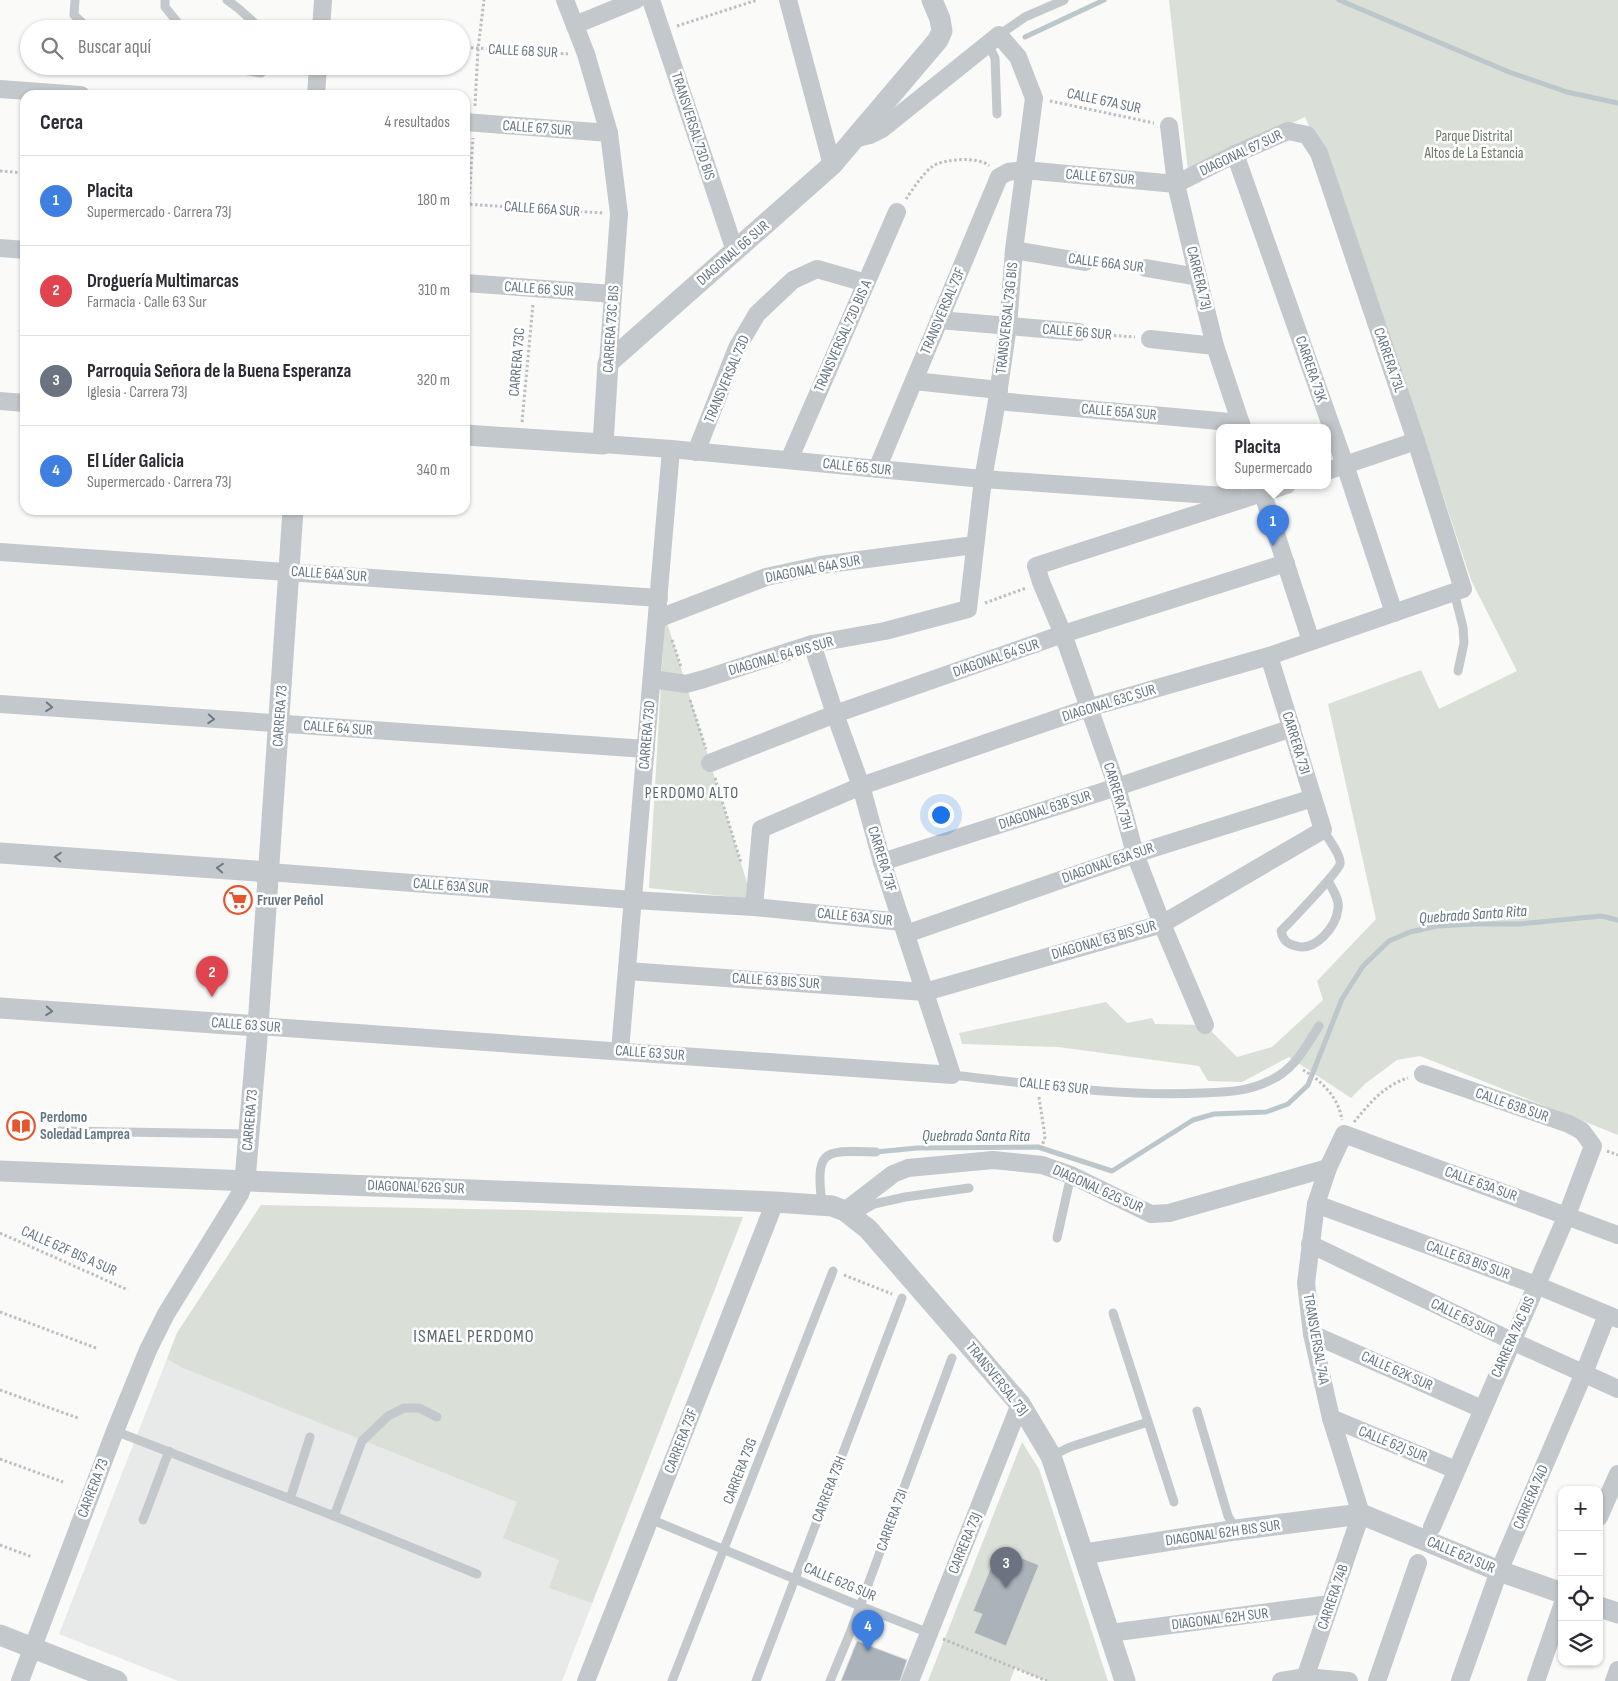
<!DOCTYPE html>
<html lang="es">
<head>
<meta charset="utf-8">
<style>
	:root { --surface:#fff; --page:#f2f2f3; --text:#2b2b33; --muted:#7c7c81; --line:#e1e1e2; --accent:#7c3aed }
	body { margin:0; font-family:"Sofia Sans Condensed",sans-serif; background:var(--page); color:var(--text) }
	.controls { position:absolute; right:15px; bottom:15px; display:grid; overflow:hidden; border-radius:10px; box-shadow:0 1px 4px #0004 }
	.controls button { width:45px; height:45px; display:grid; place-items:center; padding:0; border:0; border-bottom:1px solid var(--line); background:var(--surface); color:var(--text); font:25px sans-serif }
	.you { position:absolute; left:940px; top:814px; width:18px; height:18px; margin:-12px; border:4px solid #fff; border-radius:50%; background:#1a73e8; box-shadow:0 0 0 8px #1a73e833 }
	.badge { display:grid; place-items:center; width:32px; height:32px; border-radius:50%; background:var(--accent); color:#fff; font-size:16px; font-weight:700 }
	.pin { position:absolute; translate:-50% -41px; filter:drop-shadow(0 1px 2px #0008) }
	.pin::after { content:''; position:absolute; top:26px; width:18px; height:15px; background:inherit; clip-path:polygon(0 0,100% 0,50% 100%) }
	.popup { position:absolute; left:1216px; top:424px; width:115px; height:65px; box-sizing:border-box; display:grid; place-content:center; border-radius:10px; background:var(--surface); filter:drop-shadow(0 1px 4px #0005); font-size:16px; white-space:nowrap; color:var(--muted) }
	.popup b { font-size:19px; color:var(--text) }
	.popup::after { content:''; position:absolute; left:50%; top:100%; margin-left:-10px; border:10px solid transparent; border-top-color:var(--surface) }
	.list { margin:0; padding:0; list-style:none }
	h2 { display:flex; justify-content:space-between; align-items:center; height:65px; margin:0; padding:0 20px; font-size:21px }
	h2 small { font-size:16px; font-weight:400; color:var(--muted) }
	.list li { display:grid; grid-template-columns:32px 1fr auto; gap:15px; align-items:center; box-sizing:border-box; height:90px; padding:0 20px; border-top:1px solid var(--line) }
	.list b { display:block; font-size:19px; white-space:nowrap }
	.list p { margin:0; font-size:16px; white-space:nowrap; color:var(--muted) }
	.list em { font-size:16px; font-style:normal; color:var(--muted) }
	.icon { flex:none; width:28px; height:28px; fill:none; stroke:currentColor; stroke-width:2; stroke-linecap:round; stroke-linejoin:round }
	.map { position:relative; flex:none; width:1618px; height:1681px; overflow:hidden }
	.search { position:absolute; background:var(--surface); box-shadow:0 1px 4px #0004; left:20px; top:20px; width:450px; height:55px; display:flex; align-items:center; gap:12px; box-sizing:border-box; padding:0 18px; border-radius:28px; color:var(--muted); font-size:19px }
	.panel { position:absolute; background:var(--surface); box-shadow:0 1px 4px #0004; left:20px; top:90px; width:450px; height:425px; border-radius:15px }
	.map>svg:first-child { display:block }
	.built { fill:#e8e9e9 }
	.green { fill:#dadfd7 }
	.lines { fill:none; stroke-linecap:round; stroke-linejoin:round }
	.stream { stroke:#bbc7cb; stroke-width:5 }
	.building { fill:#aab3b9; stroke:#dcdcda }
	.path { stroke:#bbbfc2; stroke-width:3; stroke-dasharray:2.5 2.5; stroke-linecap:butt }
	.service { stroke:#c3c8cc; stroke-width:9 }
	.minor { stroke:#c3c8cc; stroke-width:18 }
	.tertiary { stroke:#c3c8cc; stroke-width:21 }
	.oneway { stroke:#6a7a87 }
	.labels { text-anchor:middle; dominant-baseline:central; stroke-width:5; stroke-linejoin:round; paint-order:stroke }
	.street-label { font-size:15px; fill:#657683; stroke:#fff }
	.park-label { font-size:15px; fill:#687a64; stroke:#fff }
	.poi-label { font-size:15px; font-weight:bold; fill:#657683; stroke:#fff; text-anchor:start }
	.neighbourhood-label { font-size:16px; letter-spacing:1px; fill:#57646e; stroke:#fff }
	.water-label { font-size:16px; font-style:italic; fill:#60757c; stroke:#fff }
	.quarter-label { font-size:18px; letter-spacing:1px; fill:#57646e; stroke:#fff }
</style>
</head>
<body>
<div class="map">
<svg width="1618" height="1681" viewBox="0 0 1618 1681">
	<rect width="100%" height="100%" fill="#fafaf8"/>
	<polygon class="built" points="261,1205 717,1284 562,1681 178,1681 59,1634 177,1333"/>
	<g class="green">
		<polygon points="1169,0 1618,0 1618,1135 1420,1056 1397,1060 1366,1083 1351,1098 1289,1057 1242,1082 1208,1081 1199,1066 1058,1047 962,1044 959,1033 1106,1002 1127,1023 1152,1018 1155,1024 1205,1025 1237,1057 1272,1047 1323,1000 1317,981 1376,919 1328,704 1421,670 1439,709 1517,671 1471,580 1426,444 1335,184 1305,117 1188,171"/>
		<polygon points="665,616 752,899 649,888"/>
		<polygon points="261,1205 526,1210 743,1217 592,1603 549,1588 559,1560 503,1538 517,1502 183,1368 167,1359 177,1333"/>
		<polygon points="1022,1442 1039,1469 1108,1681 1047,1681 1015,1668 1010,1681 928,1681"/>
	</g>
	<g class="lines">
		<g class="stream">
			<polyline points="1339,0 1509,72 1567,92 1618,103"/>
			<polyline points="1025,37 1104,0"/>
			<polyline points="876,1152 917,1148 1038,1147 1112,1171 1193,1120 1214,1114 1266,1112 1288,1104 1308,1085 1342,999 1363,966 1389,941 1410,932 1437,926 1473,924 1520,924 1601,916 1618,920"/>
		</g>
	</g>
	<g class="building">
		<polygon points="1012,1554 1039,1565 1006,1646 974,1633 982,1614 973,1611 995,1557 1009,1562"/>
		<polygon points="857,1641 907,1660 900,1681 841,1681"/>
	</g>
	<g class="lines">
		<g class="path">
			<polyline points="677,26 757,0"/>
			<polyline points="461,47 568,54"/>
			<polyline points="1050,101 1154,123"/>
			<polyline points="475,106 478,49 484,0"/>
			<polyline points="0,171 25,173"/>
			<path d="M906 199C913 189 923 173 933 166 944 159 979 156 989 166"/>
			<polyline points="465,204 603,213"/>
			<polyline points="1101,263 1132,266"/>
			<polyline points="465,269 473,138"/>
			<polyline points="1094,334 1135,337"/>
			<polyline points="522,422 533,304"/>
			<polyline points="985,603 1026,588"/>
			<polyline points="672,640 681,667"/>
			<polyline points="690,700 706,749"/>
			<polyline points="715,778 741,863"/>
			<path d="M1303 1070C1321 1080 1339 1098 1342 1120"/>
			<polyline points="1039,1097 1045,1137 1041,1149"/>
			<path d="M1354 1122C1369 1104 1384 1085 1408 1078"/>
			<polyline points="1607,1151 1618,1155"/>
			<polyline points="0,1233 128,1290"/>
			<polyline points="844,1275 892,1294"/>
			<polyline points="0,1312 96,1348"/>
			<polyline points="0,1390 78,1418"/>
			<polyline points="0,1459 63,1482"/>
			<polyline points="0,1545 32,1557"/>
			<polyline points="943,1639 1047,1681"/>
		</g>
		<g class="service">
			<polyline points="75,0 74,15 89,29"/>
			<polyline points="165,0 165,7 183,29"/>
			<polyline points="227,0 239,9 261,29"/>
			<polyline points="999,35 1025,17 1064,0"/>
			<polyline points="988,44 995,58 997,114"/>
			<polyline points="236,66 243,70 261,73 269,66"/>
			<polyline points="1454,592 1463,627 1464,643 1458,671"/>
			<path d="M1323 830C1327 837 1342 856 1340 864 1339 871 1290 922 1281 931 1283 940 1287 944 1296 946 1315 952 1336 927 1338 909 1340 900 1332 888 1328 881"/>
			<path d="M952 1075C1035 1084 1118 1097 1202 1093 1225 1092 1247 1092 1269 1081 1294 1070 1305 1048 1319 1026"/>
			<polyline points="59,1131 248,1134"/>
			<path d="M822 1205C815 1147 824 1151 876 1152"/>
			<polyline points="853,1216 874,1204 905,1197 969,1188"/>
			<polyline points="1057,1238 1071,1175"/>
			<polyline points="1113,1313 1174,1502"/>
			<polyline points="1197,1411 1228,1516 1236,1529"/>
			<polyline points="115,1431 334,1516 477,1574"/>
			<polyline points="1051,1456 1070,1447 1148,1422"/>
			<polyline points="290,1499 310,1437"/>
			<polyline points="334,1516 362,1441 388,1416 404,1408 419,1408 437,1417"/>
			<polyline points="650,1519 860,1606 929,1633"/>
			<polyline points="143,1520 169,1451"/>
			<polyline points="672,1681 833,1271"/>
			<polyline points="756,1681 902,1298"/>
			<polyline points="830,1681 850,1633 952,1358"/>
		</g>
		<g class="minor">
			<polyline points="565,0 586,54 609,133 619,214 608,363"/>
			<polyline points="651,0 735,251"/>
			<polyline points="788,0 832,165"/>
			<polyline points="575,25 636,0"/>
			<polyline points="321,29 323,0"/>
			<polyline points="0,89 81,95"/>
			<polyline points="316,95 318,66"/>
			<polyline points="465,122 609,133"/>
			<polyline points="1169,126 1176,184 1198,277 1215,346 1242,427"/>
			<polyline points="1235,154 1345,465 1394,613"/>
			<polyline points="0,248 25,250"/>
			<polyline points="1014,250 1085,262"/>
			<polyline points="1146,268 1198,277"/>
			<polyline points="465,283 613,294"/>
			<polyline points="939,320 1079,332"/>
			<polyline points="1150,339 1215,346"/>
			<polyline points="914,381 999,390"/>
			<polyline points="0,401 25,403"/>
			<polyline points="997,401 1241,423"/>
			<polyline points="603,444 671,449 983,479 1238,497"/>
			<polyline points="696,452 737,348 757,314 793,280 817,269 866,283"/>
			<polyline points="789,460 897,212"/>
			<polyline points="1327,471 1416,441"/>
			<polyline points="1260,485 1311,641"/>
			<polyline points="0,552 659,598"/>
			<polyline points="657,619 766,577 821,565 974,545"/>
			<polyline points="652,679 686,684 704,679 812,644 885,631 968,609 983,479 997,401 1008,326 1014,250 1034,98 1018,57 999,35 882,129 870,135 853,139"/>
			<polyline points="0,704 646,749"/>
			<polyline points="710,763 835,714 1063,634 1286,563"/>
			<polyline points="882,862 1117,787 1292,728"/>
			<polyline points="269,872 633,900 754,907 902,922"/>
			<polyline points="754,907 761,829 861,786 1088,708 1269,656 1463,589 1416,441 1319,153 1307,135 1288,131 1235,154 1176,184 1024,170 1008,172 999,177 877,469"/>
			<polyline points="906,934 1135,854 1313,798"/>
			<polyline points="627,971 925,992 1162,924 1323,830 1269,656"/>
			<polyline points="1205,1025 1162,924 1135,854 1117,787 1063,634 1041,582 1036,566 1287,485"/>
			<polyline points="258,1026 952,1075 882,862 861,786 835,714 812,644"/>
			<polyline points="620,1051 671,449"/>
			<polyline points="1423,1074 1569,1124 1582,1131 1593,1146 1567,1215 1432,1527"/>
			<polyline points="1316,1204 1536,1285 1618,1319"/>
			<polyline points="845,1211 893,1174 908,1168 993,1160 1042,1165 1071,1175 1151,1214 1169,1213 1328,1168"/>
			<polyline points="1310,1244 1512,1341 1618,1389"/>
			<polyline points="1312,1334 1482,1409"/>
			<polyline points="1331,1418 1456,1470"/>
			<polyline points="1599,1517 1618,1474"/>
			<polyline points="1110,1633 1330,1604"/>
			<polyline points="20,1681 115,1431 148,1350 166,1314 240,1194 245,1180"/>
			<polyline points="586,1681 775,1202"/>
			<polyline points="910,1681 1020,1404"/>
			<polyline points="1281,1681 1306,1677 1349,1681"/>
			<polyline points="1304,1681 1361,1514 1331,1418 1312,1334 1306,1283 1316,1204 1328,1168 1344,1134 1618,1235"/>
			<polyline points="1377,1681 1418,1563"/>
			<polyline points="1460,1681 1499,1571 1584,1373 1607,1315"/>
			<polyline points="1536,1681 1562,1606"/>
			<polyline points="1614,1681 1618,1670"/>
		</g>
		<g class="tertiary">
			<polyline points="465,435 603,444 608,363 832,165 938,40 942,31 940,19 932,0"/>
			<polyline points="0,853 269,872"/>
			<polyline points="0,1008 258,1026"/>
			<polyline points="0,1171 775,1202 832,1206 845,1211 868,1229 1020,1404 1051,1456 1125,1681"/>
			<polyline points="245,1180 258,1026 293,510"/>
			<polyline points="1084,1554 1236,1530 1361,1514 1499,1571 1562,1593"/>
			<polyline points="1599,1607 1618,1613"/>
			<polyline points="0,1635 117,1681"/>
		</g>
	</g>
	<defs><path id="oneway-chevron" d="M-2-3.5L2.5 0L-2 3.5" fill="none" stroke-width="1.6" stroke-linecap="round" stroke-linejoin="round" transform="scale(1.25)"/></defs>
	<g class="oneway">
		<use href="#oneway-chevron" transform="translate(49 707) rotate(4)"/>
		<use href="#oneway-chevron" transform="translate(211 719) rotate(4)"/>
		<use href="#oneway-chevron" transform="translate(58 857) rotate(-176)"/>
		<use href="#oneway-chevron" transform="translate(220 868) rotate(-176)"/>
		<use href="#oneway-chevron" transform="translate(49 1011) rotate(4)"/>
	</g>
	<defs>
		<symbol id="supermarket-ring" viewBox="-11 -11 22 22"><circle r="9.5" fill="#fff" stroke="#e4572e" stroke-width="1.5"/><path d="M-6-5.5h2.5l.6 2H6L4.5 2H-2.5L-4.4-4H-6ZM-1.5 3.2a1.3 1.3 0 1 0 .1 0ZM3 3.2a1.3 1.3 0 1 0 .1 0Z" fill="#e4572e"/></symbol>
		<symbol id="library-ring" viewBox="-11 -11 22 22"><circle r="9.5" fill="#fff" stroke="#e4572e" stroke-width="1.5"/><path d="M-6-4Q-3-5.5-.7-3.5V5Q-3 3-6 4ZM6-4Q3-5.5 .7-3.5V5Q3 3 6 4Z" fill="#e4572e"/></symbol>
	</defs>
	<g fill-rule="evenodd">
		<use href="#supermarket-ring" x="222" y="884" width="32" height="32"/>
		<use href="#library-ring" x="5" y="1110" width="32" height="32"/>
	</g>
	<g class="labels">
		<g class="street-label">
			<text transform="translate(523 51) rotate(3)">CALLE 68 SUR</text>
			<text transform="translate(1104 101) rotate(12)">CALLE 67A SUR</text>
			<text transform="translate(693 126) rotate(72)">TRANSVERSAL 73D BIS</text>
			<text transform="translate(537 128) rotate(4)">CALLE 67 SUR</text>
			<text transform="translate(1241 153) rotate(-25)">DIAGONAL 67 SUR</text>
			<text transform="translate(1100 177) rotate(5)">CALLE 67 SUR</text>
			<text transform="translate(542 209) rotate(4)">CALLE 66A SUR</text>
			<text transform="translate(733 253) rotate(-41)">DIAGONAL 66 SUR</text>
			<text transform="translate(1106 263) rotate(7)">CALLE 66A SUR</text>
			<text transform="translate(1199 278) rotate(76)">CARRERA 73J</text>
			<text transform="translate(539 289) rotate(4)">CALLE 66 SUR</text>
			<text transform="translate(943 311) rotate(-67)">TRANSVERSAL 73F</text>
			<text transform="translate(1007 318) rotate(-84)">TRANSVERSAL 73G BIS</text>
			<text transform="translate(611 329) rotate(-86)">CARRERA 73C BIS</text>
			<text transform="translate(1077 332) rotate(5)">CALLE 66 SUR</text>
			<text transform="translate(843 336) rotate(-66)">TRANSVERSAL 73D BIS A</text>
			<text transform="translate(1389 360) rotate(71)">CARRERA 73L</text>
			<text transform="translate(517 362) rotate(-85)">CARRERA 73C</text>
			<text transform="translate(1311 369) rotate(71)">CARRERA 73K</text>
			<text transform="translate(727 379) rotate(-67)">TRANSVERSAL 73D</text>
			<text transform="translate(1119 412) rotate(5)">CALLE 65A SUR</text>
			<text transform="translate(857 467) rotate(6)">CALLE 65 SUR</text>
			<text transform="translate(813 569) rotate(-11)">DIAGONAL 64A SUR</text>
			<text transform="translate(329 574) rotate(4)">CALLE 64A SUR</text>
			<text transform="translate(781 656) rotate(-16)">DIAGONAL 64 BIS SUR</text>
			<text transform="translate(996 658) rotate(-19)">DIAGONAL 64 SUR</text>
			<text transform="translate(1109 703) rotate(-17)">DIAGONAL 63C SUR</text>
			<text transform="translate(280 716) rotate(-86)">CARRERA 73</text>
			<text transform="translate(338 728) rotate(4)">CALLE 64 SUR</text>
			<text transform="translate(647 735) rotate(-85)">CARRERA 73D</text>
			<text transform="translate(1296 743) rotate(73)">CARRERA 73I</text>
			<text transform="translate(1118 796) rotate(73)">CARRERA 73H</text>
			<text transform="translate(1045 810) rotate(-18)">DIAGONAL 63B SUR</text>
			<text transform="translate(882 859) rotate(73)">CARRERA 73F</text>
			<text transform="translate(1108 863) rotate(-19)">DIAGONAL 63A SUR</text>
			<text transform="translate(451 886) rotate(4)">CALLE 63A SUR</text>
			<text transform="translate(855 917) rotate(6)">CALLE 63A SUR</text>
			<text transform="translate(1104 940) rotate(-16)">DIAGONAL 63 BIS SUR</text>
			<text transform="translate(776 981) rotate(4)">CALLE 63 BIS SUR</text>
			<text transform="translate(246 1025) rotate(4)">CALLE 63 SUR</text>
			<text transform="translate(650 1053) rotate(4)">CALLE 63 SUR</text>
			<text transform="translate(1054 1086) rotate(6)">CALLE 63 SUR</text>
			<text transform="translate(1512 1105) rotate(19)">CALLE 63B SUR</text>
			<text transform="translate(250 1120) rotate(-85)">CARRERA 73</text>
			<text transform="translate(1481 1184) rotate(20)">CALLE 63A SUR</text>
			<text transform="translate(416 1187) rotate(2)">DIAGONAL 62G SUR</text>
			<text transform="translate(1098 1189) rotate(24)">DIAGONAL 62G SUR</text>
			<text transform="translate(69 1251) rotate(24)">CALLE 62F BIS A SUR</text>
			<text transform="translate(1468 1260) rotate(20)">CALLE 63 BIS SUR</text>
			<text transform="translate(1463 1318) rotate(26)">CALLE 63 SUR</text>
			<text transform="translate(1513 1337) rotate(-66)">CARRERA 74C BIS</text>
			<text transform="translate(1316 1339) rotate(80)">TRANSVERSAL 74A</text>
			<text transform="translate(1397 1371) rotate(24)">CALLE 62K SUR</text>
			<text transform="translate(997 1379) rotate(51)">TRANSVERSAL 73J</text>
			<text transform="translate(681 1441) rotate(-69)">CARRERA 73F</text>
			<text transform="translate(1393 1444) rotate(22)">CALLE 62J SUR</text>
			<text transform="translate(740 1471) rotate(-69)">CARRERA 73G</text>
			<text transform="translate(93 1488) rotate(-69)">CARRERA 73</text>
			<text transform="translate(829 1489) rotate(-69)">CARRERA 73H</text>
			<text transform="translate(1531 1497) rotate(-67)">CARRERA 74D</text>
			<text transform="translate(892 1520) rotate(-70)">CARRERA 73I</text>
			<text transform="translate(1223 1533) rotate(-8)">DIAGONAL 62H BIS SUR</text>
			<text transform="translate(965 1543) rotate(-68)">CARRERA 73J</text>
			<text transform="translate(1461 1555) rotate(23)">CALLE 62I SUR</text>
			<text transform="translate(840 1582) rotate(23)">CALLE 62G SUR</text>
			<text transform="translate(1333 1597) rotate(-71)">CARRERA 74B</text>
			<text transform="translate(1220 1619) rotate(-7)">DIAGONAL 62H SUR</text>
		</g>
		<g class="park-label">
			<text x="1474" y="136">Parque Distrital<tspan x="1474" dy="17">Altos de La Estancia</tspan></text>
		</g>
		<g class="poi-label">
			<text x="257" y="900">Fruver Peñol</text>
			<text x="40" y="1117">Perdomo<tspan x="40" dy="17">Soledad Lamprea</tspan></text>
		</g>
		<g class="neighbourhood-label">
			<text x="692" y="793">PERDOMO ALTO</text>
		</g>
		<g class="water-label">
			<text transform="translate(1473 915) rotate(-4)">Quebrada Santa Rita</text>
			<text x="976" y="1136">Quebrada Santa Rita</text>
		</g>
		<g class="quarter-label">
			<text x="474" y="1336">ISMAEL PERDOMO</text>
		</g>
	</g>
</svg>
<div class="controls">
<button>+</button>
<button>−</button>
<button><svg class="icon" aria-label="locate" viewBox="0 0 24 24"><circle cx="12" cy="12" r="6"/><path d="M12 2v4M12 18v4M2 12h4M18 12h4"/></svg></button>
<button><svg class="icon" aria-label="layers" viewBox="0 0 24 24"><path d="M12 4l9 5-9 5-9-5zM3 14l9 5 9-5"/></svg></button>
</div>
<div class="you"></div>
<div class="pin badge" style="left:1273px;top:546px;background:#3f7fe0">1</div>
<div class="popup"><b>Placita</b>Supermercado</div>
<div class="pin badge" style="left:212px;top:997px;background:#e0444e">2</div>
<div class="pin badge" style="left:1006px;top:1588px;background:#6b7280">3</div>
<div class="pin badge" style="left:868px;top:1651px;background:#3f7fe0">4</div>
<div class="search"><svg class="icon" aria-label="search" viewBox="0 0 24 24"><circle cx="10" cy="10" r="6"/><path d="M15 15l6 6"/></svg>Buscar aquí</div>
<section class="panel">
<h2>Cerca<small>4 resultados</small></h2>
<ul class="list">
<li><span class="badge" style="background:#3f7fe0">1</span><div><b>Placita</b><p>Supermercado · Carrera 73J</p></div><em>180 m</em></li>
<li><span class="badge" style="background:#e0444e">2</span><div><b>Droguería Multimarcas</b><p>Farmacia · Calle 63 Sur</p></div><em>310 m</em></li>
<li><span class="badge" style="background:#6b7280">3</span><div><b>Parroquia Señora de la Buena Esperanza</b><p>Iglesia · Carrera 73J</p></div><em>320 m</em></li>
<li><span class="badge" style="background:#3f7fe0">4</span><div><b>El Líder Galicia</b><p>Supermercado · Carrera 73J</p></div><em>340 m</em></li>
</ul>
</section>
</div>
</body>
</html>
